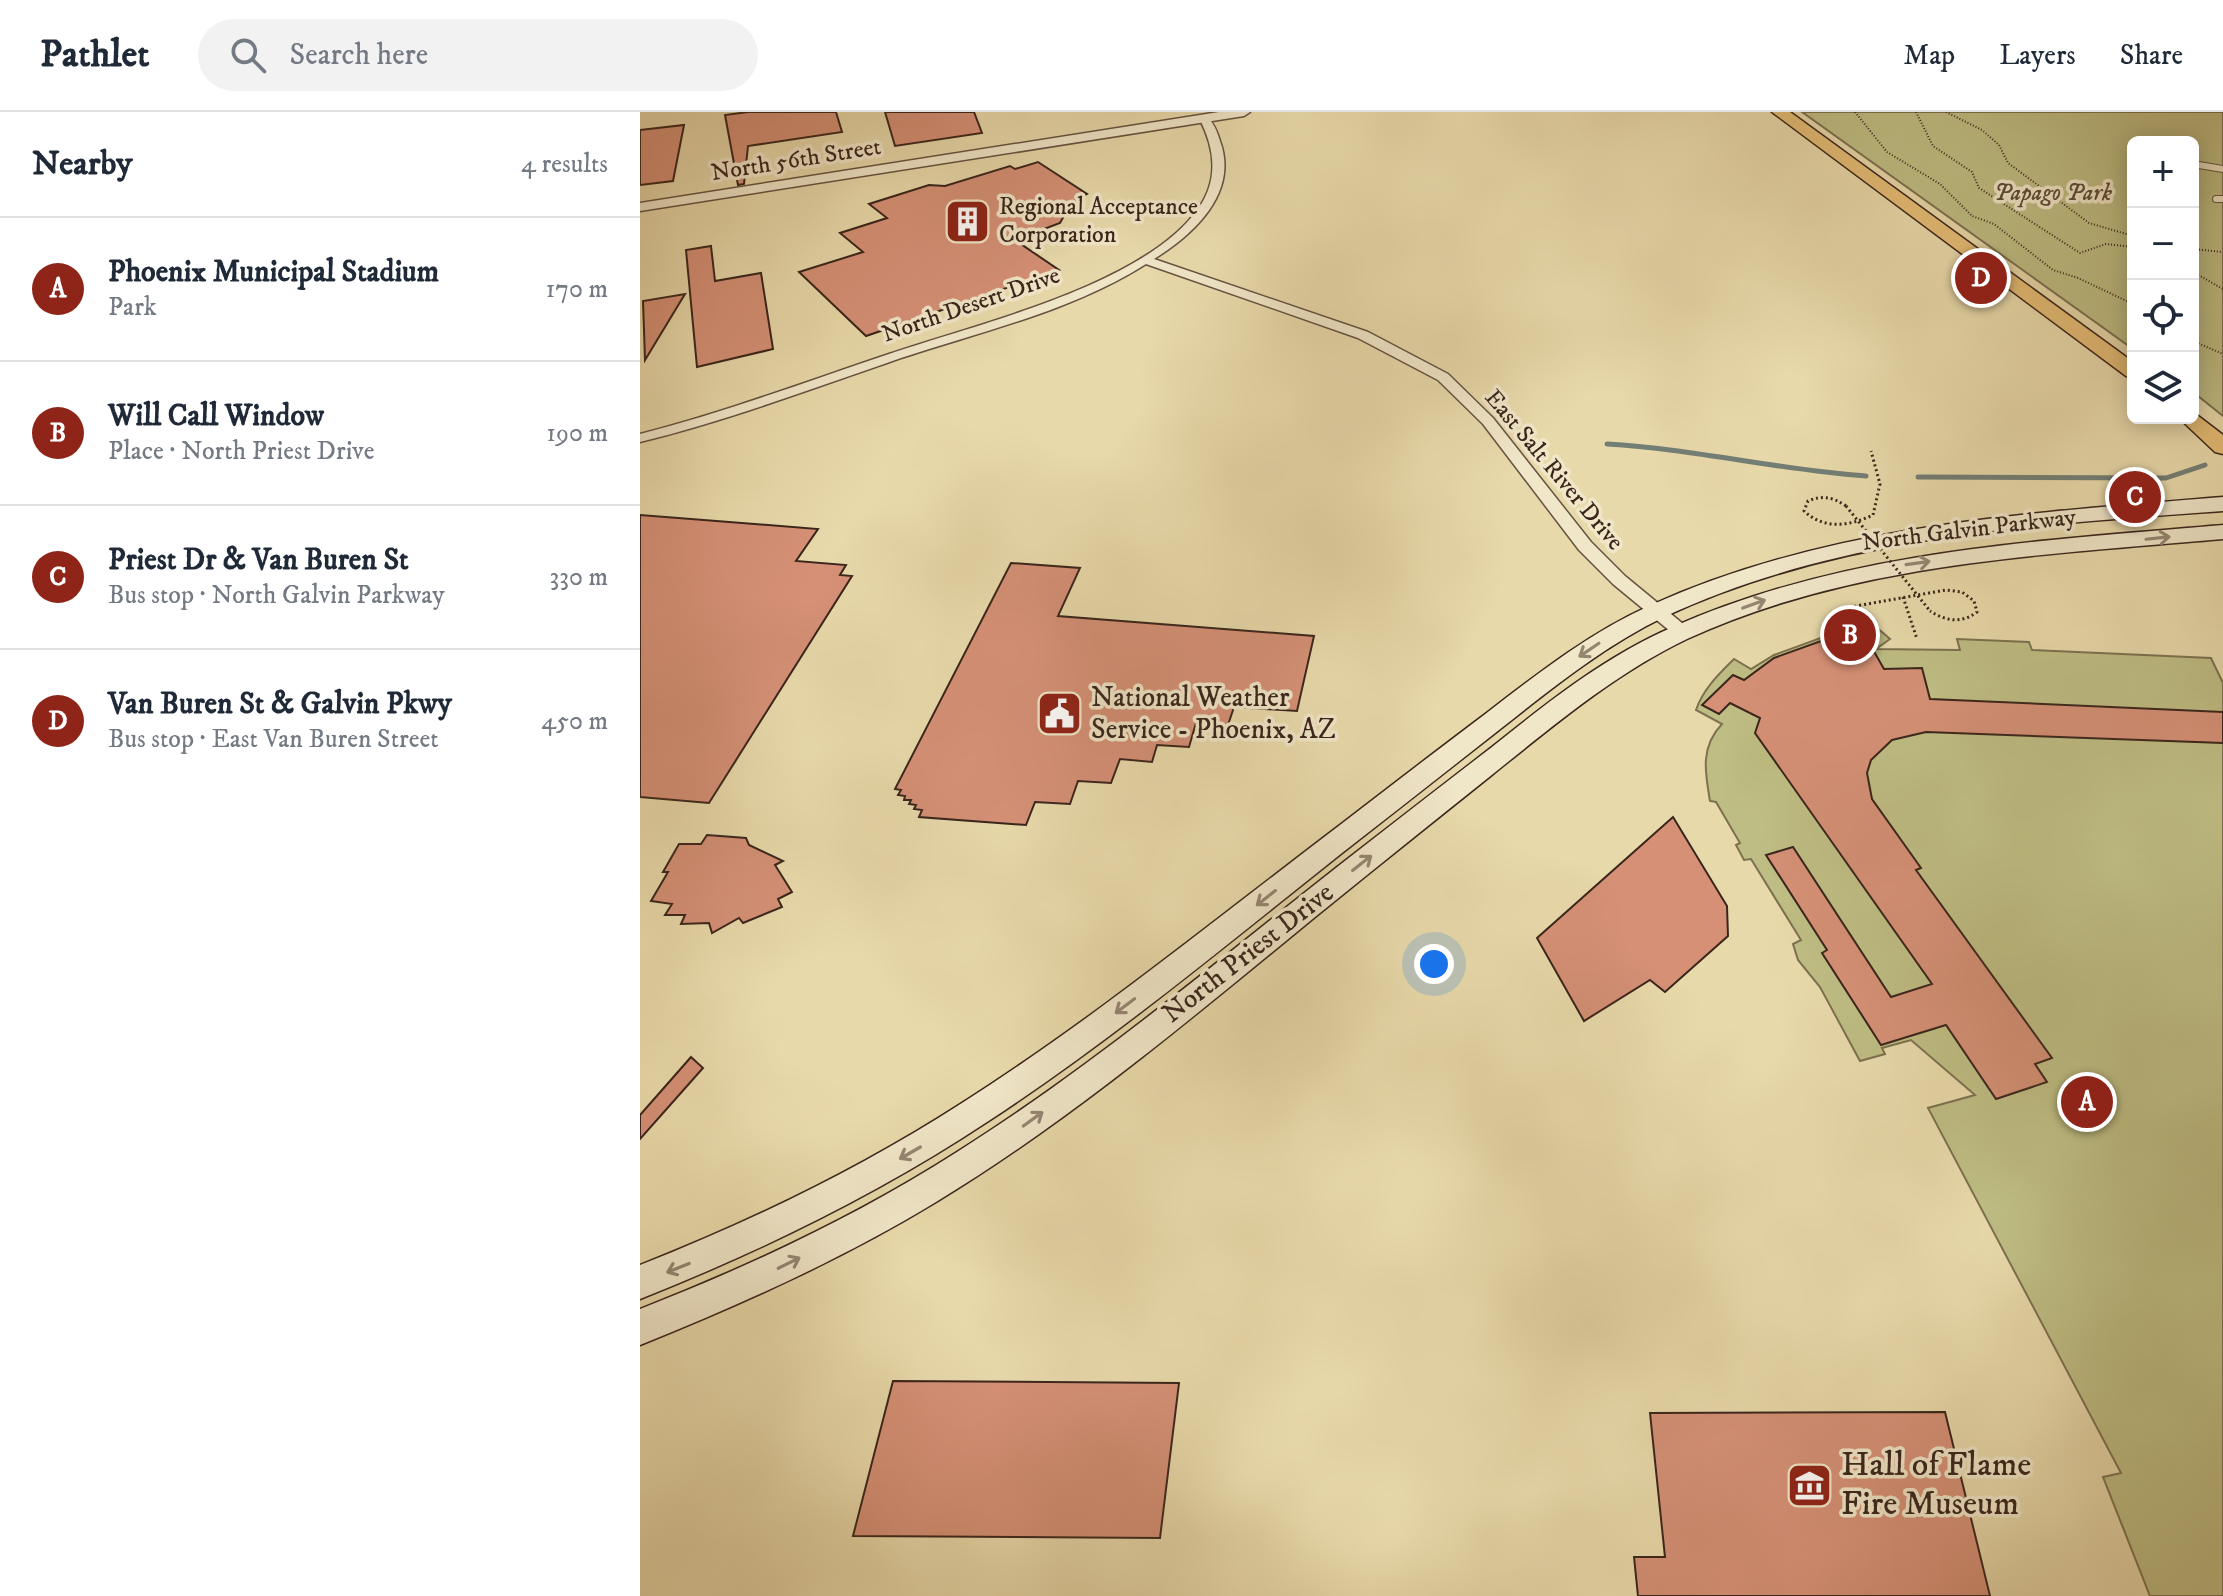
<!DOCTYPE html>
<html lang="en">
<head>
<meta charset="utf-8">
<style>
	:root { --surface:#fff; --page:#f2f2f3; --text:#1f2937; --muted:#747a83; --line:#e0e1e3; --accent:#8f2418 }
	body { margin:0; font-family:"IM FELL DW Pica",serif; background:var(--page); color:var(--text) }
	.controls { position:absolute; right:24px; top:24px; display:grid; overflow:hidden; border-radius:12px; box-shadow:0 4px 20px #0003 }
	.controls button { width:72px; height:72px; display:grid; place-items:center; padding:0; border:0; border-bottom:2px solid var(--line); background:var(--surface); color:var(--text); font:40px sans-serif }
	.you { position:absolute; left:794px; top:852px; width:28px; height:28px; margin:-20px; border:6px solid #fff; border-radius:50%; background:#1a73e8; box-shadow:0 0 0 12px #1a73e833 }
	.badge { display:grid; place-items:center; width:52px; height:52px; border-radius:50%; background:var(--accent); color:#fff; font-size:26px; font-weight:700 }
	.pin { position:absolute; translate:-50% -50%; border:4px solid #fff; box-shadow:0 2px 8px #0006 }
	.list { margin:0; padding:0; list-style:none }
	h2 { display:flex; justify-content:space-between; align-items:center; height:104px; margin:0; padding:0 32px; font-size:34px }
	h2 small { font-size:26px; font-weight:400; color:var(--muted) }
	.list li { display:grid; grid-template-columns:52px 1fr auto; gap:24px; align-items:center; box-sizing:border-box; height:144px; padding:0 32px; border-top:2px solid var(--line) }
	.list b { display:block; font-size:30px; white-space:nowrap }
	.list p { margin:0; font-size:26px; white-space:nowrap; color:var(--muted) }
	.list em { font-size:26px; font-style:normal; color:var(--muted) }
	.icon { flex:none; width:44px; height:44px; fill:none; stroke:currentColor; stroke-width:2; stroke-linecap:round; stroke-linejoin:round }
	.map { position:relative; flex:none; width:1583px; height:1484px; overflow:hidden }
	header { display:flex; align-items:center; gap:48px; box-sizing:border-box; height:112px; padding:0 40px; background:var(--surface); border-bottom:2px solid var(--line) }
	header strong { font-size:38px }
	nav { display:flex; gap:44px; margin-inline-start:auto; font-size:28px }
	.search { width:560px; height:72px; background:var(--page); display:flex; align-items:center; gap:20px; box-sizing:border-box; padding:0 28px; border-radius:44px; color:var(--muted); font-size:30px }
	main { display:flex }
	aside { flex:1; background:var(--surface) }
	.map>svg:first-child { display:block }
	.green { fill:#bebd83; stroke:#7c7150; stroke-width:2 }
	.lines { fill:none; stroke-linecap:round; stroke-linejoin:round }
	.stream { stroke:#737e75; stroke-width:5 }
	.building { fill:#d59076; stroke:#3a251c; stroke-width:2 }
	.service-casing { stroke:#665240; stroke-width:8 }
	.minor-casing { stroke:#665240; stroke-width:3 }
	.tertiary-casing { stroke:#665240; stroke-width:3 }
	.secondary-casing { stroke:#3a251c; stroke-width:3 }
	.primary-casing { stroke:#3a251c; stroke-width:3 }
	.path-far1 { stroke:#3a251c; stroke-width:2; stroke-dasharray:1 2; stroke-linecap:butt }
	.path { stroke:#3a251c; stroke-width:3; stroke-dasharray:2 3; stroke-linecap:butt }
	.service { stroke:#f0e6c8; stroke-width:6 }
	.minor { fill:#f0e6c8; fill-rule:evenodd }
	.tertiary { fill:#f0e6c8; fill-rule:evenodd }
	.secondary { fill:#f0e6c8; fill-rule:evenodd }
	.primary { fill:#e4bc75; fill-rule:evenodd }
	.path-bridge { stroke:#3a251c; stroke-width:3; stroke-dasharray:2 3; stroke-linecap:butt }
	.oneway { stroke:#958672 }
	.labels { text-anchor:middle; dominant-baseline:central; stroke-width:7; stroke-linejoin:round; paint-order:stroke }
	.far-street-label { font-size:24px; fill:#3a251c; stroke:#f0e6c8 }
	.far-park-label { font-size:24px; font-style:italic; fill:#5b4b36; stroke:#f0e6c8 }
	.far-poi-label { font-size:24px; fill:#3a251c; stroke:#f0e6c8; text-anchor:start }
	.poi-label { font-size:28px; fill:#3a251c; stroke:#f0e6c8; text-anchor:start }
	.street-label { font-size:28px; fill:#3a251c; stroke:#f0e6c8 }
	.near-poi-label { font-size:34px; fill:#3a251c; stroke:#f0e6c8; text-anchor:start }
</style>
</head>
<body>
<header>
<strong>Pathlet</strong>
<div class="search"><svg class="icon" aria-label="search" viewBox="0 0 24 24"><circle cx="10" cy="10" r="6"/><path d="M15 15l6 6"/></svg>Search here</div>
<nav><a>Map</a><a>Layers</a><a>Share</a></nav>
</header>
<main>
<aside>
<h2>Nearby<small>4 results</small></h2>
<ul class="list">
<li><span class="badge">A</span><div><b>Phoenix Municipal Stadium</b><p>Park</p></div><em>170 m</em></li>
<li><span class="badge">B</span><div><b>Will Call Window</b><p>Place · North Priest Drive</p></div><em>190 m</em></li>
<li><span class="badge">C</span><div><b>Priest Dr &amp; Van Buren St</b><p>Bus stop · North Galvin Parkway</p></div><em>330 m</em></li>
<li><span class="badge">D</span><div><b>Van Buren St &amp; Galvin Pkwy</b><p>Bus stop · East Van Buren Street</p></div><em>450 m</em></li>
</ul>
</aside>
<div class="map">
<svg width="1583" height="1484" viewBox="0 0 1583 1484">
	<rect width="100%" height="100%" fill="#e8d9aa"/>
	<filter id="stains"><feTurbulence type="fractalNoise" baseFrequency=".0025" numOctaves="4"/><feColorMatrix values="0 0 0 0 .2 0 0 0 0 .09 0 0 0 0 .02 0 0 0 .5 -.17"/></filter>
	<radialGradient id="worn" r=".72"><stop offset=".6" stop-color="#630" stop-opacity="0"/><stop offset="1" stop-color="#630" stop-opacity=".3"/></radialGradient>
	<g class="green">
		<polygon points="1162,0 1583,0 1583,304 1553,280 1553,30 1493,30 1493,237"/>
		<path d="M1228 508 1250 527 1236 537 1320 538 1317 527 1389 530 1392 538 1571 546 1583 571V1484H1510L1463 1365 1481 1361 1288 996 1335 983 1271 928 1242 936 1245 942 1220 949 1180 875 1158 848 1153 832 1161 828 1111 747 1104 748 1096 733 1100 731 1076 690 1070 689C1065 660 1060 635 1082 612L1056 598C1063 577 1079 562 1094 547L1111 557 1134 543 1200 519 1199 512Z"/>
	</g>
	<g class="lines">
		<g class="stream">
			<path d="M967 332C1054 337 1139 358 1226 364"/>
			<polyline points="1278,365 1526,366 1565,353"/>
		</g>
	</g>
	<g class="building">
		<polygon points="108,0 196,0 202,20 108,34 104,72 98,73 85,3"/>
		<polygon points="245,0 334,0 342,21 255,34"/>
		<polygon points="44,13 33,69 0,73 0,18"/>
		<polygon points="398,50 447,82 428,92 430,93 420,111 375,128 419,158 226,224 159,160 223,140 200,121 247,106 229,92 289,73 305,74 370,54 375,57"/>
		<polygon points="71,134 75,169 121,161 133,237 57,255 46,138"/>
		<polygon points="45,182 5,248 3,189"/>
		<polygon points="0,403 178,417 156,449 206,453 200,463 212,464 69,691 0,685"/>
		<polygon points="371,451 440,456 418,504 674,524 657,599 594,595 588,613 556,611 549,635 517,633 512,650 480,647 471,671 438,669 430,692 395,690 386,713 279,705 282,698 274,697 276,693 269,692 271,688 264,688 265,684 258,683 261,678 255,677"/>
		<polygon points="1220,515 1244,557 1282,556 1290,587 1583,600 1583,631 1286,620 1252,628 1231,648 1227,661 1232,687 1281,756 1276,758 1412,946 1395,952 1407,970 1356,987 1306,913 1241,933 1182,841 1187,838 1126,743 1153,735 1251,885 1292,872 1115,621 1120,606 1090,591 1079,602 1062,593 1093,563 1104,568 1134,546"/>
		<polygon points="1033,705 1087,794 1088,824 1025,880 1010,868 944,909 897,826"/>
		<polygon points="67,723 106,726 109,733 143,749 135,753 152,780 138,787 142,795 103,811 99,806 72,821 69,811 41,812 45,803 25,803 32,792 11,789 28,760 23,760 39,732 61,732"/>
		<polygon points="51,945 63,956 0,1027 0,1003"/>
		<polygon points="253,1269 539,1271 520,1426 213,1424"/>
		<polygon points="1305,1300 1350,1484 998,1484 994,1445 1025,1445 1010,1301"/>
	</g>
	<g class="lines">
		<defs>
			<g id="service">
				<polyline points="1553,52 1583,57"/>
				<polyline points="1576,87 1583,87"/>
			</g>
			<path id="minor" d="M564 3C573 8 577 19 580 29 599 81 554 122 514 147L728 220 808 262 853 306 951 430 985 464 1048 516 1051 520 1048 524H1036L973 472 939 438 843 312 798 268 718 226 506 152C432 199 343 219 261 246 174 276 89 308 0 330V322C85 300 166 270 249 242 336 212 503 174 558 97 579 68 575 36 559 6Z"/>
			<polygon id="tertiary" points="579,0 610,0 604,4 0,99 0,91"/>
			<g id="secondary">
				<path d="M1583 385V399C1394 413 1199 423 1024 505 964 534 911 577 859 618 807 659 755 700 702 741 586 833 471 929 347 1010 238 1082 121 1139 0 1187V1153C112 1109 221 1056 322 991 454 907 576 807 700 713 748 676 796 639 844 603 896 563 949 521 1009 494 1190 412 1388 401 1583 385Z"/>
				<path d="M1583 413V427C1403 443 1214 450 1047 527 976 561 914 613 853 662 793 710 734 757 675 805 553 905 431 1008 296 1090 202 1147 102 1192 0 1233V1197C110 1154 217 1104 317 1040 452 955 575 851 701 752 751 713 801 674 852 635 908 590 966 544 1033 515 1206 438 1397 429 1583 413Z"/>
			</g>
			<g id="primary">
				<polygon points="1132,0 1150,0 1493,250 1493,266 1486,264"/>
				<polygon points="1553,300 1583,323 1583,342 1575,340 1539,306 1553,306"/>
			</g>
		</defs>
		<use href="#service" class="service-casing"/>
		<use href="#minor" class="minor-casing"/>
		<use href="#tertiary" class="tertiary-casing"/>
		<use href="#secondary" class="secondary-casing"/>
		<use href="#primary" class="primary-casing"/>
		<g class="path-far1">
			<polyline points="1215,0 1247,40 1300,72 1332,104 1354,112 1413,158 1438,166 1493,192"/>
			<polyline points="1276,0 1293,34 1332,60 1339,76 1440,141 1466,132 1493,135"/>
			<polyline points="1306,0 1342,18 1359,33 1368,51 1449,111 1493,124"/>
			<polyline points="1553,137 1583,140"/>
			<polyline points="1553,160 1583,177"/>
			<polyline points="1553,229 1583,242"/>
		</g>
		<g class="path">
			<path d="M1206 394C1193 385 1182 383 1168 389L1164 399C1184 418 1210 414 1233 403L1240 372 1231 339"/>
			<polyline points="1263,485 1277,527"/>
			<path d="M1187 507 1216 494 1306 478 1322 480 1334 489 1337 500C1321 512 1306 509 1290 499"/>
		</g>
		<use href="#service" class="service"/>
		<use href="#minor" class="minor"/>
		<use href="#tertiary" class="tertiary"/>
		<use href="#secondary" class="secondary"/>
		<use href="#primary" class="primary"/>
		<polyline class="path-bridge" points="1206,394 1290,499"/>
	</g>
	<defs><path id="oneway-shaft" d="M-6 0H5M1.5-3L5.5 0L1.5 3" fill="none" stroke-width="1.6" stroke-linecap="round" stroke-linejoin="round" transform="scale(2)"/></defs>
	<g class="oneway">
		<use href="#oneway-shaft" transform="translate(1518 426) rotate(-6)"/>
		<use href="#oneway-shaft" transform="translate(1278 451) rotate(-8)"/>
		<use href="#oneway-shaft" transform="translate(1114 492) rotate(-20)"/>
		<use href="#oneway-shaft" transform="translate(949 538) rotate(146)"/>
		<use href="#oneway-shaft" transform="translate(722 751) rotate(-38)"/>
		<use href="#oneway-shaft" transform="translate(626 786) rotate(142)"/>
		<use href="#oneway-shaft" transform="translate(485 894) rotate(143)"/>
		<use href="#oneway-shaft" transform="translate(393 1007) rotate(-36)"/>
		<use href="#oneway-shaft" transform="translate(270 1041) rotate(150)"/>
		<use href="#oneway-shaft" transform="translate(149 1151) rotate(-26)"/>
		<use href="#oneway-shaft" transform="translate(38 1156) rotate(158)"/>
	</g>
	<defs>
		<symbol id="building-square" viewBox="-11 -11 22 22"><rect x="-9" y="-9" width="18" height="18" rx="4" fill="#8f2418" stroke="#f0e6c8"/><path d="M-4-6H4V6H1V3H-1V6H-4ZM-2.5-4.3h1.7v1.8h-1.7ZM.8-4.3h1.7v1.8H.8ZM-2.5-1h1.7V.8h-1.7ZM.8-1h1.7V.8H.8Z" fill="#fff"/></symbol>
		<symbol id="civic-square" viewBox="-11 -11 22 22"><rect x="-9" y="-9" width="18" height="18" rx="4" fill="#8f2418" stroke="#f0e6c8"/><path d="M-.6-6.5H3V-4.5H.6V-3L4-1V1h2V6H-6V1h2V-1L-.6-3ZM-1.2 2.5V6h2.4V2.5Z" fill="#fff"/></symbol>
		<symbol id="museum-square" viewBox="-11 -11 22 22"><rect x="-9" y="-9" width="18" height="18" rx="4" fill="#8f2418" stroke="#f0e6c8"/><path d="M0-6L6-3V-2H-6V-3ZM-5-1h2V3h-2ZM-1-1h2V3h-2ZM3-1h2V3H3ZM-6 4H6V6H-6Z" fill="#fff"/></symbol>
	</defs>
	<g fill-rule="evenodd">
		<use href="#building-square" x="302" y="84" width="51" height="51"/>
		<use href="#civic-square" x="394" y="576" width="51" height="51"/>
		<use href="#museum-square" x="1144" y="1348" width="51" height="51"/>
	</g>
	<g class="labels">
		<g class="far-street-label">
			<text transform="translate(156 48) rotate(-9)">North 56th Street</text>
			<text transform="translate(331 193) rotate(-19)">North Desert Drive</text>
			<text transform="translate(914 358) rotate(50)">East Salt River Drive</text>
			<text transform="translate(1329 418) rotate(-7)">North Galvin Parkway</text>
		</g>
		<g class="far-park-label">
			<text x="1413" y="81">Papago Park</text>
		</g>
		<g class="far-poi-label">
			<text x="359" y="95">Regional Acceptance<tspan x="359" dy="28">Corporation</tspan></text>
		</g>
		<g class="poi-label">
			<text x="451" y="585">National Weather<tspan x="451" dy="32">Service - Phoenix, AZ</tspan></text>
		</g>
		<g class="street-label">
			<text transform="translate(608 841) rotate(-38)">North Priest Drive</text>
		</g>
		<g class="near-poi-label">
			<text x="1201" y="1353">Hall of Flame<tspan x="1201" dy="39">Fire Museum</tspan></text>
		</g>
	</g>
	<rect width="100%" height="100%" filter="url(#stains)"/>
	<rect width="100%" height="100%" fill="url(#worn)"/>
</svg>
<div class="controls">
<button>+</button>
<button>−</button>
<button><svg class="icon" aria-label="locate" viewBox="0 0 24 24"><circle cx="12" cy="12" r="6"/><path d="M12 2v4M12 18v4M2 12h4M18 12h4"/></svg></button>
<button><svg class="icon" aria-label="layers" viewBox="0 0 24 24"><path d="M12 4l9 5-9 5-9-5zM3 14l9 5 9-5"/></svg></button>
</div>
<div class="you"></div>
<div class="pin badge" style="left:1447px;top:990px">A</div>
<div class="pin badge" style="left:1210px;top:523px">B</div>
<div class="pin badge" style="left:1495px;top:385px">C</div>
<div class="pin badge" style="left:1341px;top:166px">D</div>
</div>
</main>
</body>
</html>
